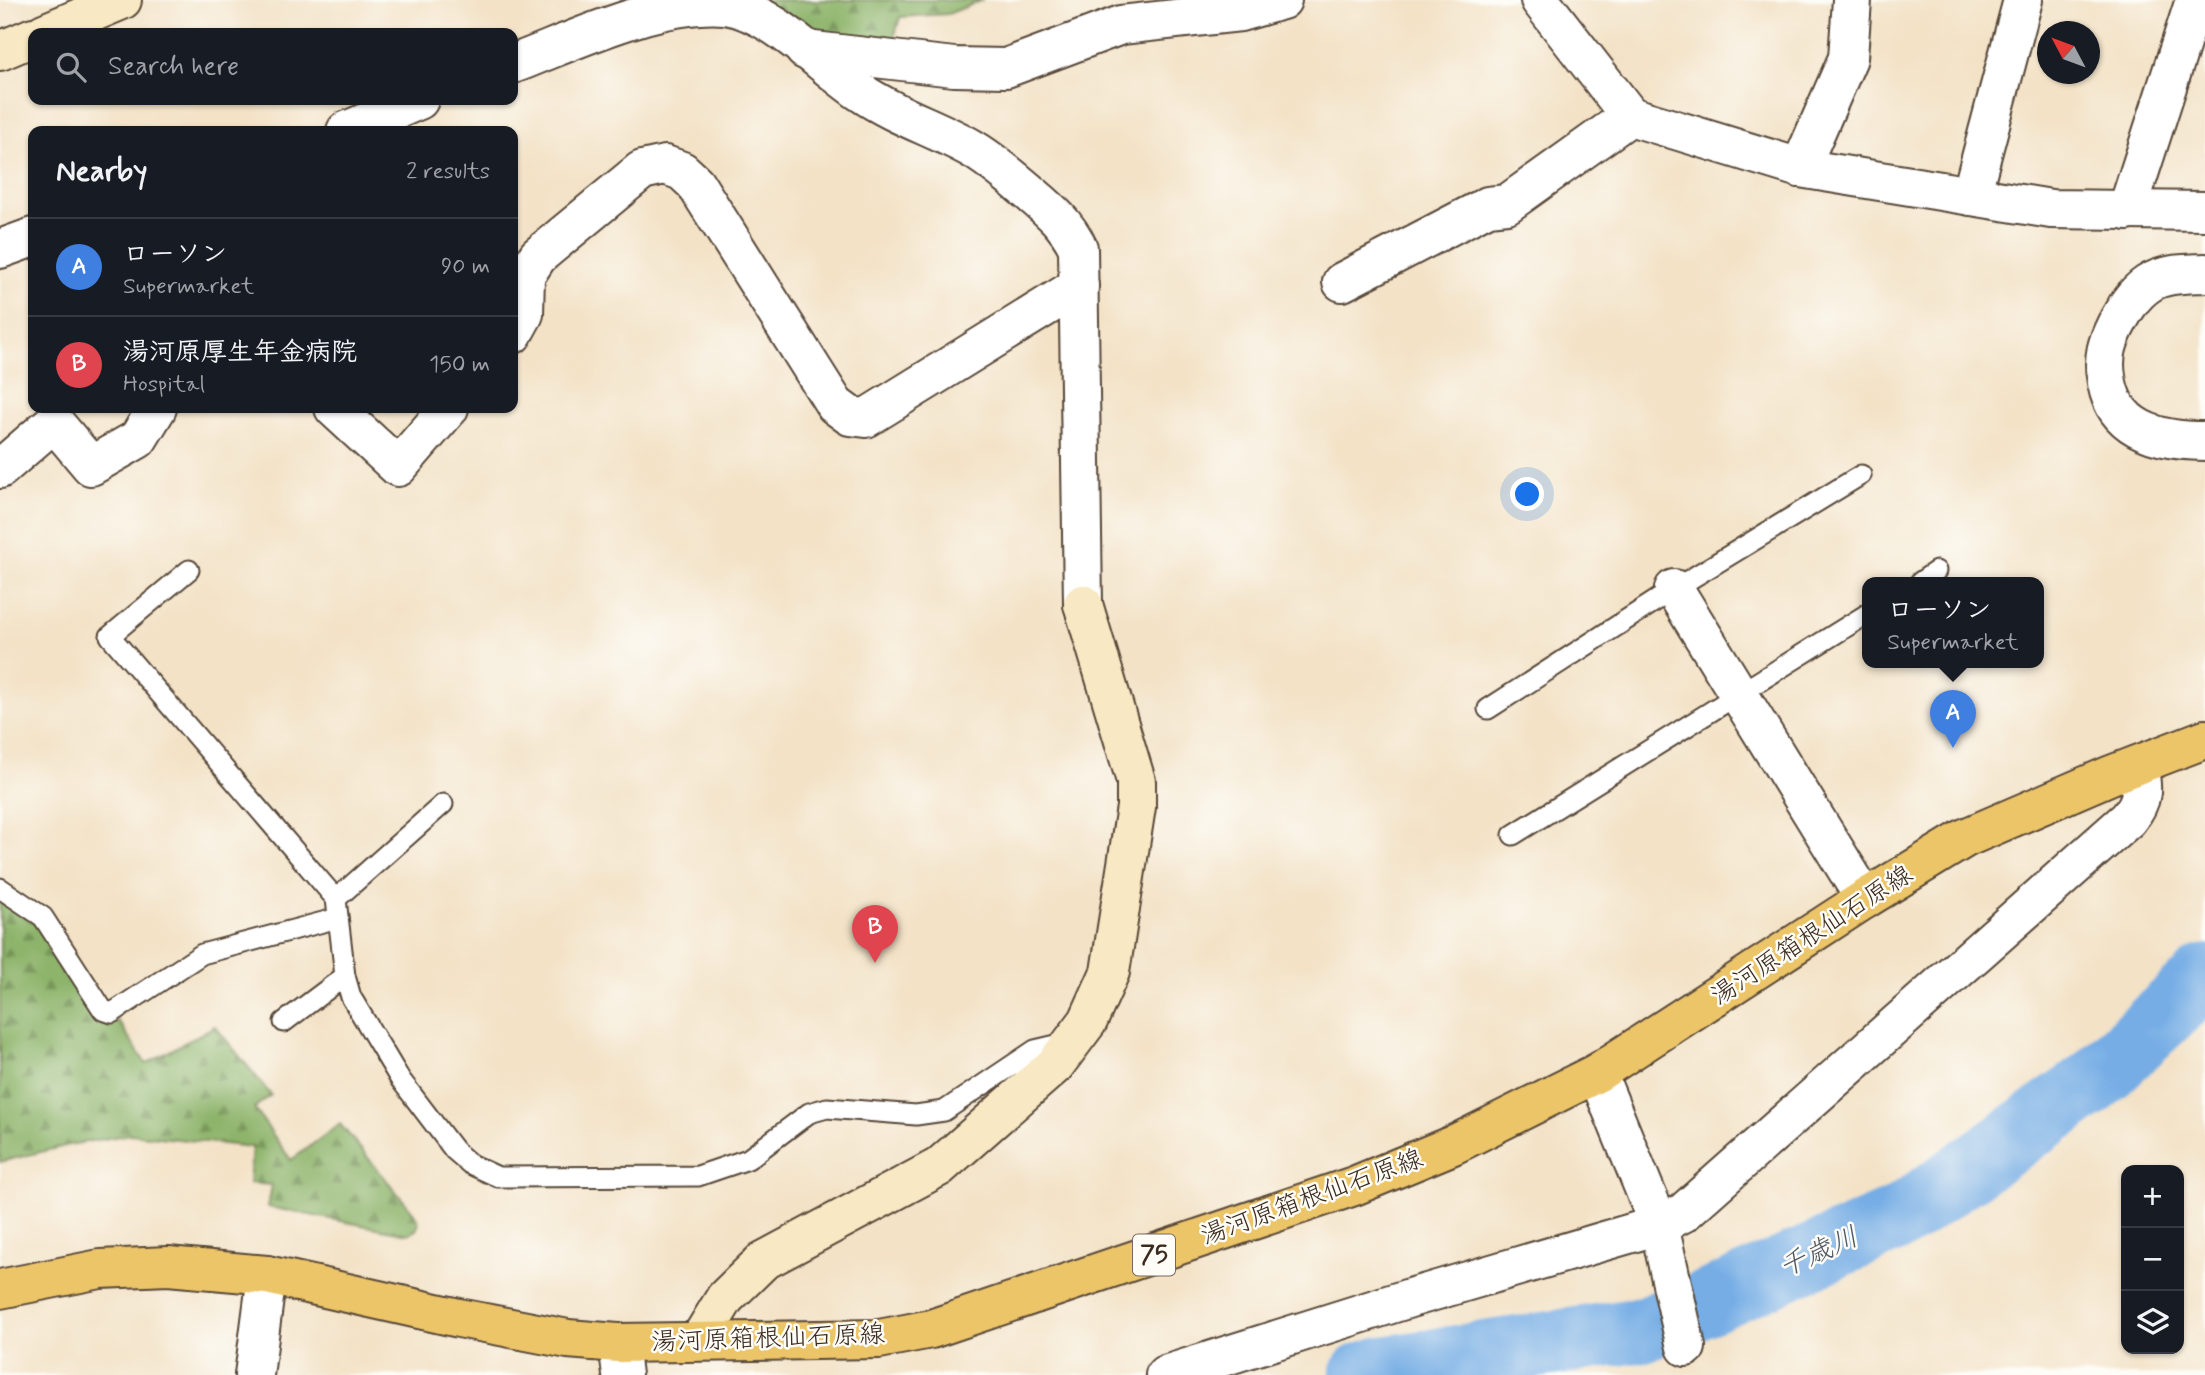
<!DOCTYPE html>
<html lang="en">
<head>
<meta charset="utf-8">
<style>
	:root { --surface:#171b24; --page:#20242c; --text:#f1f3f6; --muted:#9ea1a6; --line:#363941; --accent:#1f6fb2 }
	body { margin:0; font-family:Mynerve,"Klee One",sans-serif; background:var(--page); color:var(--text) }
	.controls { position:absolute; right:21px; bottom:21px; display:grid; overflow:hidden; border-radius:14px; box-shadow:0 2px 5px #0004 }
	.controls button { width:63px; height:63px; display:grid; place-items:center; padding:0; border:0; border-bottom:2px solid var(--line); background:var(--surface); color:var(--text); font:35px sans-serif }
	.compass { position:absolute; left:2037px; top:21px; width:63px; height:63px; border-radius:50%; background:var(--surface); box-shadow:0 2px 5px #0004; rotate:311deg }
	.you { position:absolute; left:1528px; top:495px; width:24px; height:24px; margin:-18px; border:5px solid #fff; border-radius:50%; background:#1a73e8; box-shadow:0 0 0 10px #1a73e833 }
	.badge { display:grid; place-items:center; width:46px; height:46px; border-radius:50%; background:var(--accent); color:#fff; font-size:23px; font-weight:700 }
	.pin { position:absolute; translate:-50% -58px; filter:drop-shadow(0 2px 4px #0008) }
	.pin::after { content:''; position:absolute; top:37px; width:24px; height:21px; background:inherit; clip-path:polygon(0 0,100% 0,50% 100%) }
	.popup { position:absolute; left:1862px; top:577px; width:182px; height:91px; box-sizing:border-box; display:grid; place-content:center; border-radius:14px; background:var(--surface); filter:drop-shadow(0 2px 5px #0005); font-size:23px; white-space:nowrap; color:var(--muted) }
	.popup b { font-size:26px; color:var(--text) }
	.popup::after { content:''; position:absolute; left:50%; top:100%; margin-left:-14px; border:14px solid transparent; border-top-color:var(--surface) }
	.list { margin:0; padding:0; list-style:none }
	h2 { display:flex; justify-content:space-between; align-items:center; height:91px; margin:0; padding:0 28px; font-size:30px }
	h2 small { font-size:23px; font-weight:400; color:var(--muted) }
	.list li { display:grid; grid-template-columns:46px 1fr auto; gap:21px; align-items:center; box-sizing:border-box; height:98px; padding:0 28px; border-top:2px solid var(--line) }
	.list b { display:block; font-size:26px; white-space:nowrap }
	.list p { margin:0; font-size:23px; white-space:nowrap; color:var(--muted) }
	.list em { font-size:23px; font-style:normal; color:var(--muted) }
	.icon { flex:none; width:38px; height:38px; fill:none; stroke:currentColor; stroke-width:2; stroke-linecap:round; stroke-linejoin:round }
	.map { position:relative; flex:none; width:2205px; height:1375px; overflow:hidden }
	.search { position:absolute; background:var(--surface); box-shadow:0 2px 5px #0004; left:28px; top:28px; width:490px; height:77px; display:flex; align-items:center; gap:18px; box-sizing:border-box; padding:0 24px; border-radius:14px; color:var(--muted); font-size:26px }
	.panel { position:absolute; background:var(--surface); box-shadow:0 2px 5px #0004; left:28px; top:126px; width:490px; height:287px; border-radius:14px }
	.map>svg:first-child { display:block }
	.forest { fill:url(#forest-firs); stroke:#646f44; stroke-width:2 }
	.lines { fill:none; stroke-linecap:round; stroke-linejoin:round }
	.river { stroke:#76ade5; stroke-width:65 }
	.lane-casing { stroke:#574637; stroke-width:23 }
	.street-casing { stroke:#574637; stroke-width:42 }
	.secondary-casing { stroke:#574637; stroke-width:42 }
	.primary-casing { stroke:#574637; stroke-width:42 }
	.lane { stroke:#fff; stroke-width:19 }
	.street { stroke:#fff; stroke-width:38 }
	.secondary { stroke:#f8e8c3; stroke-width:38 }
	.primary { stroke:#edc569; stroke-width:38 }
	.labels { text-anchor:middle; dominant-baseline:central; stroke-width:5; stroke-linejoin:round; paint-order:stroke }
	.shield { fill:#fdfcf7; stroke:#75695f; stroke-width:2 }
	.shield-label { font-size:24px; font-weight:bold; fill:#3b2a1e }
	.street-label { font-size:26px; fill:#3b2a1e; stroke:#fdfcf7 }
	.water-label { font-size:28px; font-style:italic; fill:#505864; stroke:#fdfcf7 }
</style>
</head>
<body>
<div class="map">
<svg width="2205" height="1375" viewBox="0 0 2205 1375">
	<defs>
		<pattern id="forest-firs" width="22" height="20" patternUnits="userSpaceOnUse" patternTransform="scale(1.75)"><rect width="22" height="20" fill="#8db46a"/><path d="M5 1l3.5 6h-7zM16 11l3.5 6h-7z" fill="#749357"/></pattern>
	</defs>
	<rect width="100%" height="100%" fill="#fdfcf7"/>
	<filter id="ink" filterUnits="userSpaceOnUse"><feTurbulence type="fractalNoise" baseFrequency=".0143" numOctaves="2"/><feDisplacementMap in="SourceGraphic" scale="14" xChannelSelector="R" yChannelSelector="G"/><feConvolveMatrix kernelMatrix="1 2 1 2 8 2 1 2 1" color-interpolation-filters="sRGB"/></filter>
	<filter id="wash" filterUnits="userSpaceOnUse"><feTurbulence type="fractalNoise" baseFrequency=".00686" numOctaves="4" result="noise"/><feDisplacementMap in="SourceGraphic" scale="28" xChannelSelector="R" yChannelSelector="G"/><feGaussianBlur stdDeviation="1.57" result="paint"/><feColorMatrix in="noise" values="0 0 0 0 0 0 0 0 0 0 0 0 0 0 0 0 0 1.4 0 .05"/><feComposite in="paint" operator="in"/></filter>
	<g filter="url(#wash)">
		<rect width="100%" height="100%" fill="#f3e2c6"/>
		<g class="forest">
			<polygon points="751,0 983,0 948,14 900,17 891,49 812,28 767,4"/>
			<polygon points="0,901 35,923 101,1019 118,1021 146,1064 215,1026 271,1095 254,1108 291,1160 340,1124 414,1213 419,1223 416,1230 408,1234 268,1207 272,1185 249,1183 252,1147 131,1134 69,1145 0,1162"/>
		</g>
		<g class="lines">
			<polyline class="river" points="1362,1375 1381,1369 1646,1329 1900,1218 2091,1084 2205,977"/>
		</g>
	</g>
	<g filter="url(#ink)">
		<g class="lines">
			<defs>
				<g id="lane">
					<polyline points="189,570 110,636 336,899 345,976 351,997 400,1079 454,1150 470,1164 498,1177 698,1176 748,1159 809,1113 827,1108 916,1115 944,1111 1035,1050 1069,1042"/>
					<polyline points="1920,582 1936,571"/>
					<polyline points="1488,709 1674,589 1861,475"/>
					<polyline points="1513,835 1867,614"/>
					<polyline points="0,888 43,917 103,1010 112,1013 202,954 338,918"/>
					<polyline points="336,899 443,804"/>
					<polyline points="284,1022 345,976"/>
				</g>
				<g id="street">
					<polyline points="1540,0 1630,116 1800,168 2051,209 2205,211"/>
					<polyline points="805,50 954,67 1006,68 1121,25 1240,12 1282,0"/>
					<path d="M513 64C576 40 656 0 725 5 774 12 821 66 862 93 896 116 935 128 971 148 992 160 1011 177 1030 193 1050 210 1066 223 1078 248L1083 604"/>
					<polyline points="346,131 419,100"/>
					<polyline points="1800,168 1848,58 1852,0"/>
					<polyline points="1971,196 2023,0"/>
					<polyline points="2127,211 2195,0"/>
					<polyline points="0,249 33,237"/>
					<path d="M2205 273C2186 274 2164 273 2148 284 2133 294 2124 310 2116 325 2107 343 2103 357 2106 376 2112 430 2158 441 2205 441"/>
					<polyline points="1342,282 1488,206 1507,204 1630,116"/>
					<polyline points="513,334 524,314 525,276 538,256 642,170 665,165 682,171 695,183 835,405 850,416 866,418 1079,286"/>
					<polyline points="334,408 398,467 449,408"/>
					<polyline points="0,469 54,422 91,466 138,439 157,408"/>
					<polyline points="1674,589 1865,899"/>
					<polyline points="1597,1073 1659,1225 1686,1347"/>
					<polyline points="618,1343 622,1375"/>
					<polyline points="254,1375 267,1275"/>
					<path d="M1165 1375 1410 1298 1659 1225 1683 1213 2128 819C2144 800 2143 788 2138 765"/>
				</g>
				<g id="secondary">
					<polyline points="44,33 122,0"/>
					<polyline points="0,51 33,37"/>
					<polyline points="699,1341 725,1298 763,1261 939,1167 1055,1065 1088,1021 1110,972 1136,807 1136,781 1083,604"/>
				</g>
				<polyline id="primary" points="0,1289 100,1269 168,1266 267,1275 459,1318 568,1339 618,1343 879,1339 931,1329 1354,1186 1453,1145 1597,1073 1865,899 1965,838 2111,775 2205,739"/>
			</defs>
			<use href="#lane" class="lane-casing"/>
			<use href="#street" class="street-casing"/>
			<use href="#secondary" class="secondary-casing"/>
			<use href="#primary" class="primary-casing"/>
			<use href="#lane" class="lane"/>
			<use href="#street" class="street"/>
			<use href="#secondary" class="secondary"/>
			<use href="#primary" class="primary"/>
		</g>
	</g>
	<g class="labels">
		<rect class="shield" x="1133" y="1234.5" width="42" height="41" rx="5"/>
		<g class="shield-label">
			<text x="1154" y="1255">75</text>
		</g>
		<g class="street-label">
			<text transform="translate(1812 936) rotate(-33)">湯河原箱根仙石原線</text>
			<text transform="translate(1312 1198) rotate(-20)">湯河原箱根仙石原線</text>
			<text transform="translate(768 1339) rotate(-2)">湯河原箱根仙石原線</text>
		</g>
		<g class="water-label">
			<text transform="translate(1819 1253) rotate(-24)">千歳川</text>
		</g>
	</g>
</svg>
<div class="controls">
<button>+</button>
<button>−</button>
<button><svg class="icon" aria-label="layers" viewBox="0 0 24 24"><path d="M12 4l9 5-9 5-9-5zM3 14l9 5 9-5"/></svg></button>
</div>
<svg class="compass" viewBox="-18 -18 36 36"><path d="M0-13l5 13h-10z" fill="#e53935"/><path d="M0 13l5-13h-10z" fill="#9ea1a6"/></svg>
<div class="you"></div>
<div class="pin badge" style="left:1953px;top:748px;background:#3f7fe0">A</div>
<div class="popup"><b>ローソン</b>Supermarket</div>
<div class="pin badge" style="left:875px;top:963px;background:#e0444e">B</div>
<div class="search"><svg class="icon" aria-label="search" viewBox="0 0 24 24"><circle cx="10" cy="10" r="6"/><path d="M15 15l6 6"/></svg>Search here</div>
<section class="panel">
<h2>Nearby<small>2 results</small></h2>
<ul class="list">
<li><span class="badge" style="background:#3f7fe0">A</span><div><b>ローソン</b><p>Supermarket</p></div><em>90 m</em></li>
<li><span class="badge" style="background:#e0444e">B</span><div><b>湯河原厚生年金病院</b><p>Hospital</p></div><em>150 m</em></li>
</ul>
</section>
</div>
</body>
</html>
